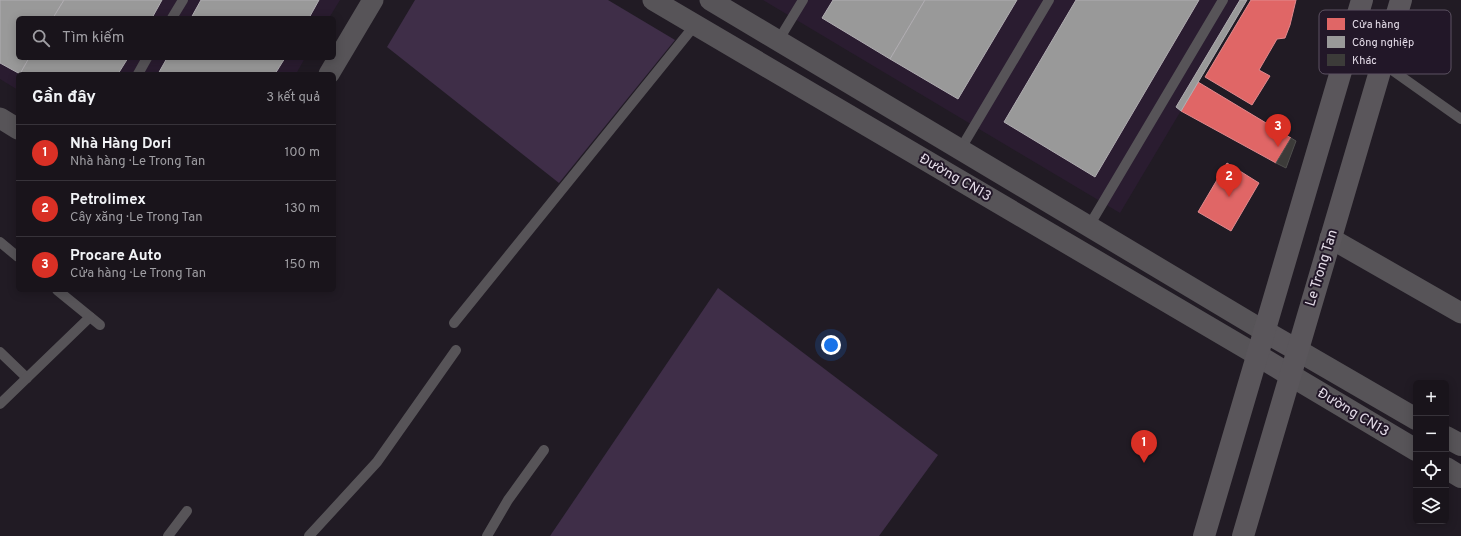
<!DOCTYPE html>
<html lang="vi">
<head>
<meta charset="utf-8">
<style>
	:root { --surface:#19141b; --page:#262128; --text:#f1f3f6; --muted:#9f9ea3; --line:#37333a; --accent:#d93025 }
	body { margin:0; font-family:Overpass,sans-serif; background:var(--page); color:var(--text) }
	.controls { position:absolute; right:12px; bottom:12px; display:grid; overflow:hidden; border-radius:6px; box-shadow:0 2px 10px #0003 }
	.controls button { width:36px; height:36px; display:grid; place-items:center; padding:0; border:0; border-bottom:1px solid var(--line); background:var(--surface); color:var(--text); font:20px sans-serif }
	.you { position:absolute; left:831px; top:345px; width:14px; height:14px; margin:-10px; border:3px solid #fff; border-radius:50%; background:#1a73e8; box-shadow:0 0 0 6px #1a73e833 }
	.badge { display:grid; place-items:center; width:26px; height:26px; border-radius:50%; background:var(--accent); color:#fff; font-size:13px; font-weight:700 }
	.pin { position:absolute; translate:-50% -33px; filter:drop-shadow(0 1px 2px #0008) }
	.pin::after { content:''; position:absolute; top:21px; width:14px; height:12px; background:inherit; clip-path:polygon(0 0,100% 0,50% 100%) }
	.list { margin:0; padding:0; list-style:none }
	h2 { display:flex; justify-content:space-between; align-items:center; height:52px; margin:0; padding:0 16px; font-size:17px }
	h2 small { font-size:13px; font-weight:400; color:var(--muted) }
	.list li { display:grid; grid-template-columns:26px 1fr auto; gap:12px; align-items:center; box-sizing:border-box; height:56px; padding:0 16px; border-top:1px solid var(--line) }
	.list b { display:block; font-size:15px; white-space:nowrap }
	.list p { margin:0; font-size:13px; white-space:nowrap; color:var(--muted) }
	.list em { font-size:13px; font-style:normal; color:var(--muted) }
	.icon { flex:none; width:22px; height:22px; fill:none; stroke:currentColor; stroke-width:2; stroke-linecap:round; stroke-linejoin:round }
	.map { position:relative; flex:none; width:1461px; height:536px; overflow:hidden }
	.search { position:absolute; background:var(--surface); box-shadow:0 2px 10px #0003; left:16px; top:16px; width:320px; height:44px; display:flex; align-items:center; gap:10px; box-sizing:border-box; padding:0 14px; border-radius:6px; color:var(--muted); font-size:15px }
	.panel { position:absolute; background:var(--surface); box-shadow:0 2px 10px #0003; left:16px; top:72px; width:320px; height:220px; border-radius:6px }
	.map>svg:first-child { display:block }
	.built { fill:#2a1c30 }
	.green { fill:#3f2e48 }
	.shops { fill:#e06666; stroke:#e1898d }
	.industry { fill:#999; stroke:#b0adb1 }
	.building { fill:#3c3b39; stroke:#4f4e4d }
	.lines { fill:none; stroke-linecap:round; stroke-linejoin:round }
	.service { stroke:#575458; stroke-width:10 }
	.minor { stroke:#575458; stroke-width:21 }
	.tertiary { stroke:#575458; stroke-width:22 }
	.secondary { stroke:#5a565b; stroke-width:22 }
	.labels { text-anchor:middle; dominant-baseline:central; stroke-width:4; stroke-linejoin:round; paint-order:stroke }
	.street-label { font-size:14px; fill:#e4dce8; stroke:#221728 }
	.key { fill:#221728; stroke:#5c5262; stroke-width:1 }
	.key-label { font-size:11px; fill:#e4dce8 }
</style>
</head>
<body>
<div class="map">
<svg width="1461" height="536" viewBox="0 0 1461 536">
	<rect width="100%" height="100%" fill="#211b24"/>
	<g class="built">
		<polygon points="0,0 340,0 329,18 18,18 18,58 305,58 296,74 18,74 18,90 0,79"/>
		<polygon points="763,0 1247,0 1120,213"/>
	</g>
	<g class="green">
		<polygon points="415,0 608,0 675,40 559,183 387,47"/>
		<polygon points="718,288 938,455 879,536 550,536"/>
	</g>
	<g class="shops">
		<polygon points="1251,0 1296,0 1290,25 1285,38 1277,39 1259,70 1270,76 1252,105 1205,77"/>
		<polygon points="1198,82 1291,138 1276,163 1181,111"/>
		<polygon points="1227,163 1259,183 1231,231 1198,212"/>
	</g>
	<g class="industry">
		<polygon points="0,0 64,0 53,18 18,18 18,58 29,58 20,74 0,63"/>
		<polygon points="64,0 162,0 152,18 53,18"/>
		<polygon points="201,0 319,0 309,18 191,18"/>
		<polygon points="833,0 925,0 890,59 822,18"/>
		<polygon points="925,0 1017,0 958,99 890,59"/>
		<polygon points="1076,0 1199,0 1095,177 1004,122"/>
		<polygon points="1240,0 1247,0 1181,111 1176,107"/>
		<polygon points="29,58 128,58 118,74 20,74"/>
		<polygon points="167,58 285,58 275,74 158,74"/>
	</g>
	<polygon class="building" points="1291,138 1296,141 1286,168 1276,163"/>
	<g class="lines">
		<g class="service">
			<polyline points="172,18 183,0"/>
			<polyline points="778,41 803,0"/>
			<polyline points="1382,63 1461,119"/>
			<polyline points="138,74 147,58"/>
			<polyline points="960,150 1049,0"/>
			<polyline points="1089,226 1223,0"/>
			<polyline points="0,242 18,257"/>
			<polyline points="57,290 100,325"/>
			<polyline points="454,323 695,25"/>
			<polyline points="0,352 27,378"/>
			<polyline points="0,404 90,317"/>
			<polyline points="168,536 187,511"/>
			<polyline points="309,536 377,462 456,350"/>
			<polyline points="487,536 508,500 544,450"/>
		</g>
		<g class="minor">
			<polyline points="653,0 1257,355"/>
			<polyline points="710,0 1264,331"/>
			<polyline points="329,74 373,0"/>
			<polyline points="0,118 18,129"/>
			<polyline points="1330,238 1461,313"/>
		</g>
		<g class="tertiary">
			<polyline points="1297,350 1416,419"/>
			<polyline points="1290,375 1416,450"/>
			<polyline points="1446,437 1461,445"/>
			<polyline points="1446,468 1461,477"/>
		</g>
		<g class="secondary">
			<polyline points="1264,331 1297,350"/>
			<polyline points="1257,355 1290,375"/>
			<polyline points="1204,536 1362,0"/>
			<polyline points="1243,536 1401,0"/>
		</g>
	</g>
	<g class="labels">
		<g class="street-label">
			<text transform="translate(955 178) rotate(30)">Đường CN13</text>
			<text transform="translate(1322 268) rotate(-73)">Le Trong Tan</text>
			<text transform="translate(1353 413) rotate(31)">Đường CN13</text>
		</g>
	</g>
	<rect x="1319" y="10" width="132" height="64" rx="6" class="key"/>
	<rect x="1327" y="18" width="18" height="12" fill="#e06666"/>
	<rect x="1327" y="36" width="18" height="12" fill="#999"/>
	<rect x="1327" y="54" width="18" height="12" fill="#3c3b39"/>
	<g class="key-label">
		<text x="1352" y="28">Cửa hàng</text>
		<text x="1352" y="46">Công nghiệp</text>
		<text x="1352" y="64">Khác</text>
	</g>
</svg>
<div class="controls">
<button>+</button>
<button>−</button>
<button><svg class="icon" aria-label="locate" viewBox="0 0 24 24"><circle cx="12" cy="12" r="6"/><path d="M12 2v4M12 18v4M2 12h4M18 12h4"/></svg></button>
<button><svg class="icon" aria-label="layers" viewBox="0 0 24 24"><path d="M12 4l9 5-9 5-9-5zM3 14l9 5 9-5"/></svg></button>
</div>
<div class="you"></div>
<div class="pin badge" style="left:1144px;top:463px">1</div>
<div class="pin badge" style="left:1229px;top:197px">2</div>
<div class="pin badge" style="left:1278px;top:147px">3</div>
<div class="search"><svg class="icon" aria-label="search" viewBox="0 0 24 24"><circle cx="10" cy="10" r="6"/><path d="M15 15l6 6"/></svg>Tìm kiếm</div>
<section class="panel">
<h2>Gần đây<small>3 kết quả</small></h2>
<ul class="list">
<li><span class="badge">1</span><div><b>Nhà Hàng Dori</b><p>Nhà hàng · Le Trong Tan</p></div><em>100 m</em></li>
<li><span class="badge">2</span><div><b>Petrolimex</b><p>Cây xăng · Le Trong Tan</p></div><em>130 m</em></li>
<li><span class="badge">3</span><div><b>Procare Auto</b><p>Cửa hàng · Le Trong Tan</p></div><em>150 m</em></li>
</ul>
</section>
</div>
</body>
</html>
